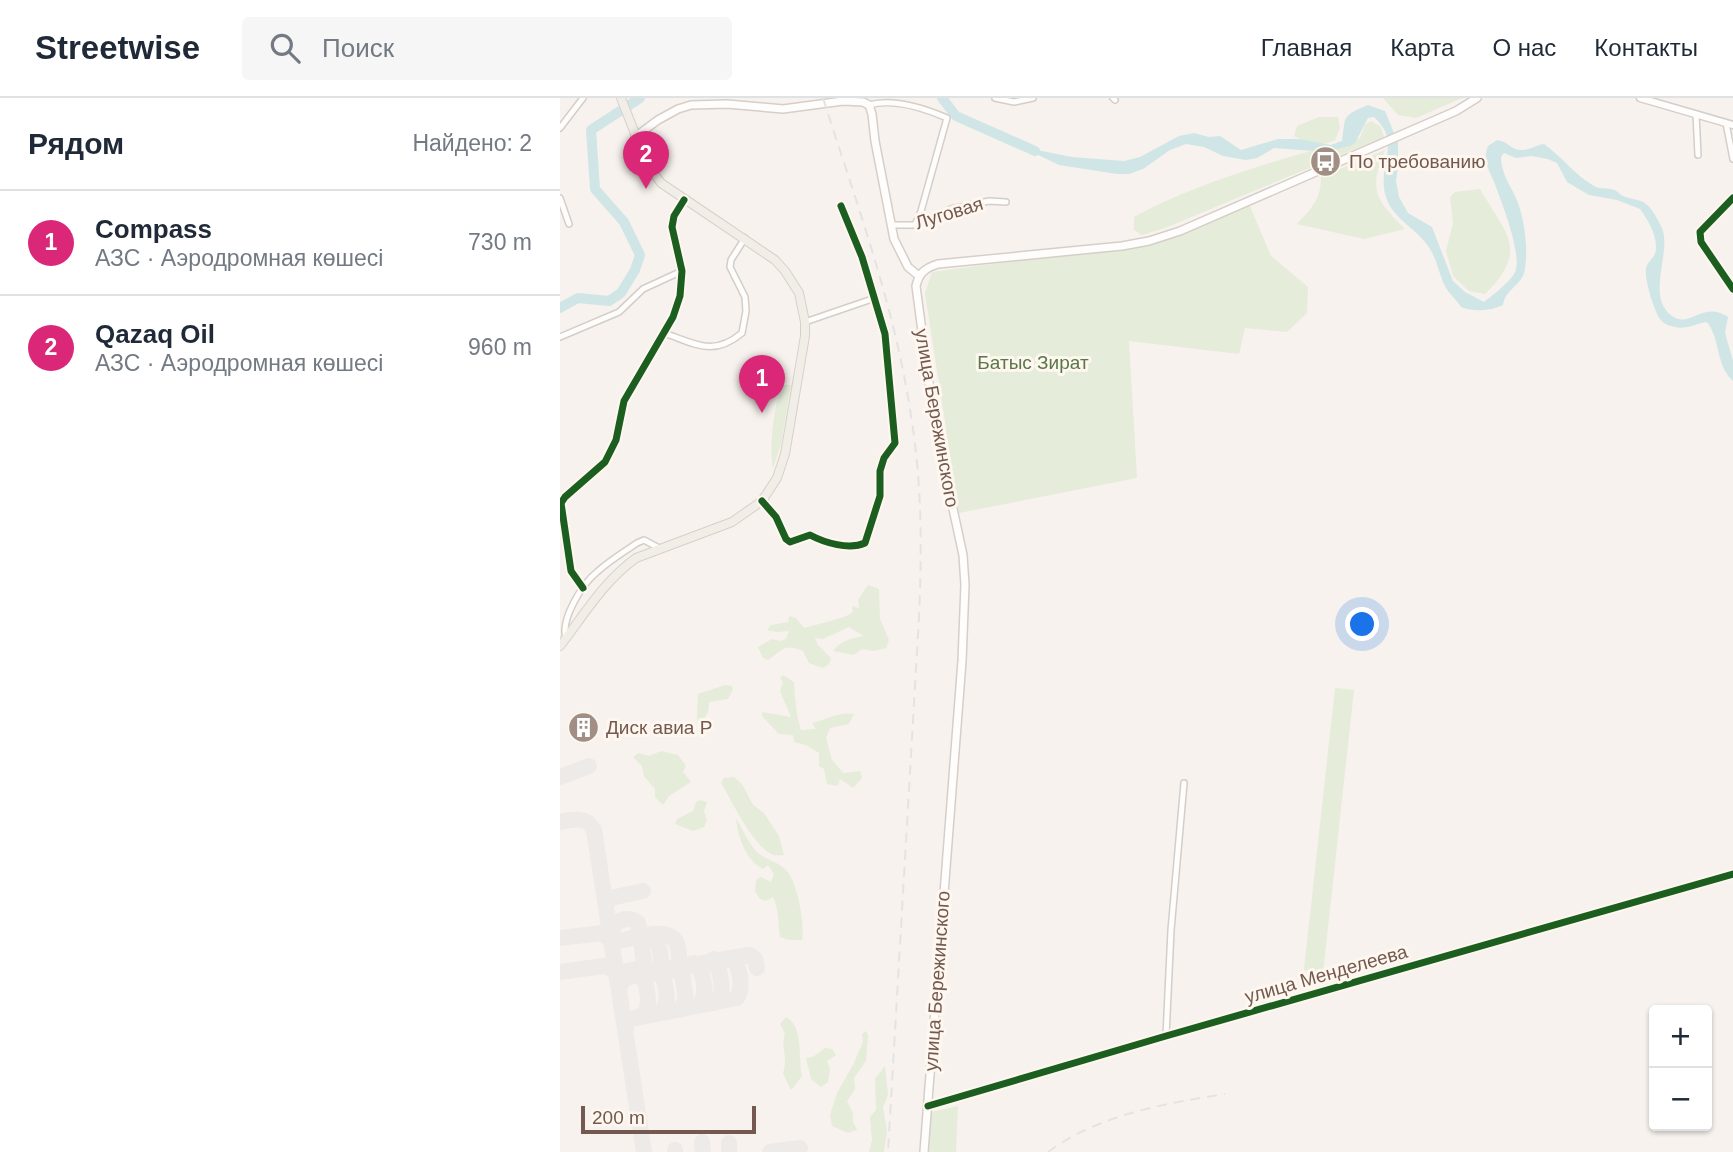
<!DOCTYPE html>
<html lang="ru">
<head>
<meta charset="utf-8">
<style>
	:root { --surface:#fff; --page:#f6f6f7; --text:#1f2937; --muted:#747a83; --line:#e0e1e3; --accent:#db2777 }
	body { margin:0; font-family:Arial,sans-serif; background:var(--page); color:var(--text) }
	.controls { position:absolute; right:21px; bottom:21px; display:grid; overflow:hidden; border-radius:7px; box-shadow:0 2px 5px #0004 }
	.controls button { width:63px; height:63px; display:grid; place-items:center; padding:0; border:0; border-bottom:2px solid var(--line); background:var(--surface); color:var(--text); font:35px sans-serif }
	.scale { position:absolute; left:21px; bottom:18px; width:175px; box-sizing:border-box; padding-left:7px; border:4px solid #73594f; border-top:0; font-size:19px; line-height:24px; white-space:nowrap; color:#73594f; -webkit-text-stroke:5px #fef7ef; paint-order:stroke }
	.you { position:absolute; left:803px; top:527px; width:24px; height:24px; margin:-18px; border:5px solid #fff; border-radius:50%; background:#1a73e8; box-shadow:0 0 0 10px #1a73e833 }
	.badge { display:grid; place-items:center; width:46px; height:46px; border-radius:50%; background:var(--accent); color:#fff; font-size:23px; font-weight:700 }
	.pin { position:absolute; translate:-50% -58px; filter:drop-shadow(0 2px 4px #0008) }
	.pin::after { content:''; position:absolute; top:37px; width:24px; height:21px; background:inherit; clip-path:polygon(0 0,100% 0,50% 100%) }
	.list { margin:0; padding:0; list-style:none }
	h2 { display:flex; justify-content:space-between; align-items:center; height:91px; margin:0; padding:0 28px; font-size:30px }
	h2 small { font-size:23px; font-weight:400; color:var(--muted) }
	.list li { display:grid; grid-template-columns:46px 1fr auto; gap:21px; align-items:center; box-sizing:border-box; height:105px; padding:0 28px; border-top:2px solid var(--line) }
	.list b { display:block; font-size:26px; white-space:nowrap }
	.list p { margin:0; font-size:23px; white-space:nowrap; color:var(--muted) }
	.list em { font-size:23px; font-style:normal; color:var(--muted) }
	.icon { flex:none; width:38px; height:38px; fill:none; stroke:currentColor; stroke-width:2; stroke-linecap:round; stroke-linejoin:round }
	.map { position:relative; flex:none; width:1173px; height:1054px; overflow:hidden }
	header { display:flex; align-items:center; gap:42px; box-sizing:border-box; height:98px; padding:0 35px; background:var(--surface); border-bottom:2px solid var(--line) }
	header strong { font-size:33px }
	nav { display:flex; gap:38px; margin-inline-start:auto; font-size:24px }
	.search { width:490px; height:63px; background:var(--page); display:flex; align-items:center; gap:18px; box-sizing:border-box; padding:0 24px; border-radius:7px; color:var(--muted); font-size:26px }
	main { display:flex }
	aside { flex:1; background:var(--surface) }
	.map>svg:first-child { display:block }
	.green { fill:#e5ecd9 }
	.water { fill:#d0e5e6 }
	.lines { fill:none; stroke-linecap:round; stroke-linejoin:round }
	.river { stroke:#d0e5e6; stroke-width:10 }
	.taxiway { stroke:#eeeae8; stroke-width:16 }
	.minor-casing { stroke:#d4cec8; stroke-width:8 }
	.tertiary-casing { stroke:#d4cec8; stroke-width:9 }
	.secondary-casing { stroke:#d6cec9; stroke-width:10 }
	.primary-casing { stroke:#d8cfcb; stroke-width:10 }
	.minor { stroke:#fefdfc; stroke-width:5 }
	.tertiary { stroke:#fefdfc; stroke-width:6 }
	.secondary { stroke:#fefdfc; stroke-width:7 }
	.primary { stroke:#f1ede7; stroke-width:8 }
	.rail { stroke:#e4e3e4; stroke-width:2; stroke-dasharray:10 7; stroke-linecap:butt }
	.cycleway-casing { stroke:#fef7ef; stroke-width:11 }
	.cycleway { stroke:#1b5e20; stroke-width:7 }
	.labels { text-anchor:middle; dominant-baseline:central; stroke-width:6; stroke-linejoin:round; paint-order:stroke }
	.poi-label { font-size:19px; fill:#73594f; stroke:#fef7ef; text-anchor:start }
	.street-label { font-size:19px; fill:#73594f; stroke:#fef7ef }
	.park-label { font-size:19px; fill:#597848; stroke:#fef7ef }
</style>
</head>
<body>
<header>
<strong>Streetwise</strong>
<div class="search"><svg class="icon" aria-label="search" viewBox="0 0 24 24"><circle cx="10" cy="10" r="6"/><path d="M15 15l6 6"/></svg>Поиск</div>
<nav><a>Главная</a><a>Карта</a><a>О нас</a><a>Контакты</a></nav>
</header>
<main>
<aside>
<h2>Рядом<small>Найдено: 2</small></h2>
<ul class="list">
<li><span class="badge">1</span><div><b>Compass</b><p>АЗС · Аэродромная көшесі</p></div><em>730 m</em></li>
<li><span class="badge">2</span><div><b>Qazaq Oil</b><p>АЗС · Аэродромная көшесі</p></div><em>960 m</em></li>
</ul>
</aside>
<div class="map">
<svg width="1173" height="1054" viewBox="0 0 1173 1054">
	<rect width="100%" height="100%" fill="#f7f2ed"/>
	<g class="green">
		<polygon points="823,0 902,0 856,20 838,17"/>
		<path d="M759 19H778L780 30 775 42C760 50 748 45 734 38L737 28Z"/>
		<path d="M811 23 821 29 824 39 605 130 582 137 574 132V119C640 83 726 59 800 40L805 27Z"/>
		<path d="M825 52C808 92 816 102 845 131L804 141 737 126C752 110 761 101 761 79Z"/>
		<path d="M920 91C946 136 970 152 925 196L909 193 893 178 886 153 893 125 890 99 895 94Z"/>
		<polygon points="689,106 711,158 748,189 747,215 727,234 685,230 679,256 569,243 577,380 399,415 365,195 372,174 602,143"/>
		<path d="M224 287H231L221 346 213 371C209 351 213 304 224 287Z"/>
		<path d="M308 487 319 491 320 521 329 542 326 550 313 553 302 551 294 557 273 553C282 542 291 540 304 538L289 529 263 541 255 540 258 547 271 560 269 566 263 570 249 565 243 553C224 545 223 552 208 562L203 560 198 549 212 541 220 543 226 541 229 533 217 534 207 532 211 527 228 524 229 518 236 520 244 530C257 526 285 521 293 514L292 508 299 510 298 502Z"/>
		<path d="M223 577 234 584C235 600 236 617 241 632L256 631 252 625C265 622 280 613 294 616L289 626 270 630 266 640 272 662 283 675 300 673 302 680 293 690 280 681 278 688 267 686 264 671 259 668V655L246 647 234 644 233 637 219 636 202 618V614L231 619 220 593 223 584 220 580Z"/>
		<polygon points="165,587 172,588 173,592 168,601 149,604 148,614 143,622 137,623 138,596"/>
		<polygon points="775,590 794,592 763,875 744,872"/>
		<polygon points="101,653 118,657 126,668 123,674 131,684 109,698 103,707 95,699 95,691 84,678 82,668 73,659 79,655 89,658"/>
		<path d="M174 679 182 686 193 707 204 715 219 738 224 757C222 757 215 758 213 757 193 748 173 705 161 685L164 680Z"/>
		<polygon points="140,702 147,704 144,713 147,722 144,729 133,733 115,726 117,721 133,713 136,704"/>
		<path d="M176 720C182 730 188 744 196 753 204 761 216 763 224 770 237 780 245 826 242 842H229L220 839C218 825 219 810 213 799L206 803 200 801 195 793 196 782 201 779 211 784 214 776 208 767 203 771C186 763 178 739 176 720Z"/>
		<path d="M226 919C244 928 238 961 242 978L231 992 223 975C229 958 220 950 225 936L220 926Z"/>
		<polygon points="306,933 308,937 306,963 294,980 295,991 287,1003 293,1015 293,1024 297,1032 288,1035 272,1028 270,1017 277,995 293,967 303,944 302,936"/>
		<polygon points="265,950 272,951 276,957 267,963 270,971 268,984 261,989 251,981 246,960 253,959"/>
		<polygon points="325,968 328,997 323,1009 327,1033 324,1054 309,1054 312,1042 310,1019 316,1012 315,981"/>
		<polygon points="398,1008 396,1054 369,1054 371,1014"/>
	</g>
	<path class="water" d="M808 7 825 13 838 45V69L836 83 839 99 848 115 872 129 893 183 905 194 924 204C932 198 951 183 955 174 963 158 941 102 934 84 929 71 922 63 928 48L937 42C947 43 951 51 959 52 968 53 976 47 984 46 1002 59 1015 77 1034 88 1040 92 1048 89 1054 92 1058 93 1060 97 1063 98 1074 103 1083 100 1091 111 1095 116 1099 124 1102 130 1112 156 1085 198 1112 218 1130 231 1143 202 1168 219L1165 235 1173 263V283C1155 266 1161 242 1147 224 1136 225 1127 232 1115 229 1110 228 1104 226 1101 222 1094 214 1084 180 1086 170 1088 163 1095 160 1096 151 1097 137 1088 122 1080 111L1057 102 1029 97 1007 84 997 65 988 61 971 58 956 60 944 55 941 59C941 77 952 89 958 105 965 124 968 151 965 171 963 187 945 191 943 207 930 213 915 214 901 209 896 201 889 196 885 188 878 174 877 160 868 148 856 130 833 121 826 99 816 66 843 45 814 19L808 20 795 45 790 48 766 54 714 50 697 60 686 62 663 58 644 49 626 46 610 52 583 71 569 76H557L499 67 462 49 512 59 564 63 580 59 619 38 634 35 649 39 660 38 681 52 718 41H739L771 47 782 43C786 18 781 18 808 7Z"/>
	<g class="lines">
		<g class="river">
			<polyline points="382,0 396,18 475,53"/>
			<polyline points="0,210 18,200 49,203 61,195 75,172 80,157 64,124 35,91 31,32 80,0"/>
		</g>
		<g class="taxiway">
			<polyline points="0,679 29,668"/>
			<path d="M0 724C14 721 26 718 34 732L84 1054"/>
			<polyline points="46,805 51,800 83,793"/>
			<path d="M51 833C55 822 68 817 78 825L84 864 80 870 66 873"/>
			<path d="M51 836 59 843C76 840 114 825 118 850 119 856 120 861 118 867L112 871 122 875 126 902 119 912"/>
			<path d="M86 839C100 842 101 854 101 867L93 874"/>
			<polyline points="0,840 42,835 52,843"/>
			<polyline points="164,861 190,857 195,861 197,870"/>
			<path d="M134 865 130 867 138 869C145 879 148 901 137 908"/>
			<polyline points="0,874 44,868 51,870 57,877"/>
			<path d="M93 874 103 878C106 891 112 909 97 916"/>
			<path d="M74 877 85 881C87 895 93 912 79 919"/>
			<path d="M59 891 63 882 72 878 162 862H173C181 871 183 890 177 900L71 921 67 923 66 931"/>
			<path d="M153 905C166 898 161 881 158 868L150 864 154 861"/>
			<polyline points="142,1044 143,1054"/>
			<polyline points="169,1045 169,1054"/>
			<polyline points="115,1052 115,1054"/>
			<polyline points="210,1054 240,1050"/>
		</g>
		<defs>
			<g id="minor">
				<polyline points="435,0 454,4 473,0"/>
				<polyline points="553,0 555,2"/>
				<path d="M309 7C333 0 364 10 387 20L361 113 355 127"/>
				<polyline points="1136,16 1138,57"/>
				<polyline points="1166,25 1173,61"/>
				<polyline points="0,30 23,0"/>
				<polyline points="0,100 9,126"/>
				<polyline points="1173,100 1140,134 1141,144 1173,191"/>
				<polyline points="331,127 355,127 391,111 429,103 446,104"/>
				<polyline points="245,224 315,200"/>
				<path d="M104 235C136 246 153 259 182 235L186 213 185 199 170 169 171 162 185 140"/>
				<polyline points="0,239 59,214 83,191 122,173"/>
				<path d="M202 403 216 419 226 441 230 444 250 437C265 445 289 452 305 445L320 398V373L324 360 335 345 325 236 302 159 281 108"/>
				<polyline points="23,490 11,473 1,405 5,399 45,364 56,342 64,303 113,219 120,198 122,173 112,129 114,118 124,102"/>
				<path d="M6 540C0 522 22 486 37 474 49 463 64 454 77 445L84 442 99 450"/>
				<polyline points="606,938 611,832 624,685"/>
				<polyline points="368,1008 606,938 1173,776"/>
			</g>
			<polyline id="tertiary" points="1080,0 1173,27"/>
			<g id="secondary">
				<polyline points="75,39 98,22 118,11 131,7 167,6 223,11 283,3 303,4 309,7 312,16 315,43 334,141 348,169 359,178"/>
				<path d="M364 1054 402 563 405 487 403 457 374 323 356 188C359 175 365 170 378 166L562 148 589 143 620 133 896 13 917 0"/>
			</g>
			<path id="primary" d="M0 548C24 517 43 484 76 460L172 424 202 403 217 380 225 356 245 238V224L239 195 225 173 215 162 101 85 87 66 61 0"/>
		</defs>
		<use href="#minor" class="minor-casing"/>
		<use href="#tertiary" class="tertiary-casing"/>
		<use href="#secondary" class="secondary-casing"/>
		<use href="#primary" class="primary-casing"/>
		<use href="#minor" class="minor"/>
		<use href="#tertiary" class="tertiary"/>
		<use href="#secondary" class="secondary"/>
		<use href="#primary" class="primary"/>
		<g class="rail">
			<path d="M263 0C296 104 335 209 351 318 362 385 362 452 359 519L328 1054"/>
			<path d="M488 1054C540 1016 603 1006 665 996"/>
		</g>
		<defs>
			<g id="cycleway">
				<polyline points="1173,100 1140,134 1141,144 1173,191"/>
				<path d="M202 403 216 419 226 441 230 444 250 437C265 445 289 452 305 445L320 398V373L324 360 335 345 325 236 302 159 281 108"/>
				<polyline points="23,490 11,473 1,405 5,399 45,364 56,342 64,303 113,219 120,198 122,173 112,129 114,118 124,102"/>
				<polyline points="368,1008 606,938 1173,776"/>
			</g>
		</defs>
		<use href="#cycleway" class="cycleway-casing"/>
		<use href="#cycleway" class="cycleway"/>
	</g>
	<defs>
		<symbol id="bus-disc" viewBox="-11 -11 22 22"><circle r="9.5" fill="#a18f86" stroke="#fef7ef"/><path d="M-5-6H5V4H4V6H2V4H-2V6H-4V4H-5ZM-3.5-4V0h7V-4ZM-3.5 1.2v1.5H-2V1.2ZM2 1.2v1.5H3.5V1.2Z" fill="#fff"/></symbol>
		<symbol id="building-disc" viewBox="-11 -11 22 22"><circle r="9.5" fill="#a18f86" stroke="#fef7ef"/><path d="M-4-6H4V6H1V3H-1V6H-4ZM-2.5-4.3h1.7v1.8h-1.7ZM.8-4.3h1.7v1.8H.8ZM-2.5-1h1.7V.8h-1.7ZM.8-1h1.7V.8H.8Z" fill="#fff"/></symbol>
	</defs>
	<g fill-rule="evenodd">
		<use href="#bus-disc" x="748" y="46" width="35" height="35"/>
		<use href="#building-disc" x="6" y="612" width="35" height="35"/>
	</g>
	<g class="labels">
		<g class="poi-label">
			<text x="789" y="63">По требованию</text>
			<text x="46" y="629">Диск авиа Р</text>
		</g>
		<g class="street-label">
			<text transform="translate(389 115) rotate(-17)">Луговая</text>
			<text transform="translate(377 320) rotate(80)">улица Бережинского</text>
			<text transform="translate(766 876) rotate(-16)">улица Менделеева</text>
			<text transform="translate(377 883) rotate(-86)">улица Бережинского</text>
		</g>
		<g class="park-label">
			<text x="473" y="264">Батыс Зират</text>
		</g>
	</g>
</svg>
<div class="controls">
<button>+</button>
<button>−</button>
</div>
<div class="scale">200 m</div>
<div class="you"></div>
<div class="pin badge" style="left:202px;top:315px">1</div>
<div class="pin badge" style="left:86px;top:91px">2</div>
</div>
</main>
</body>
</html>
